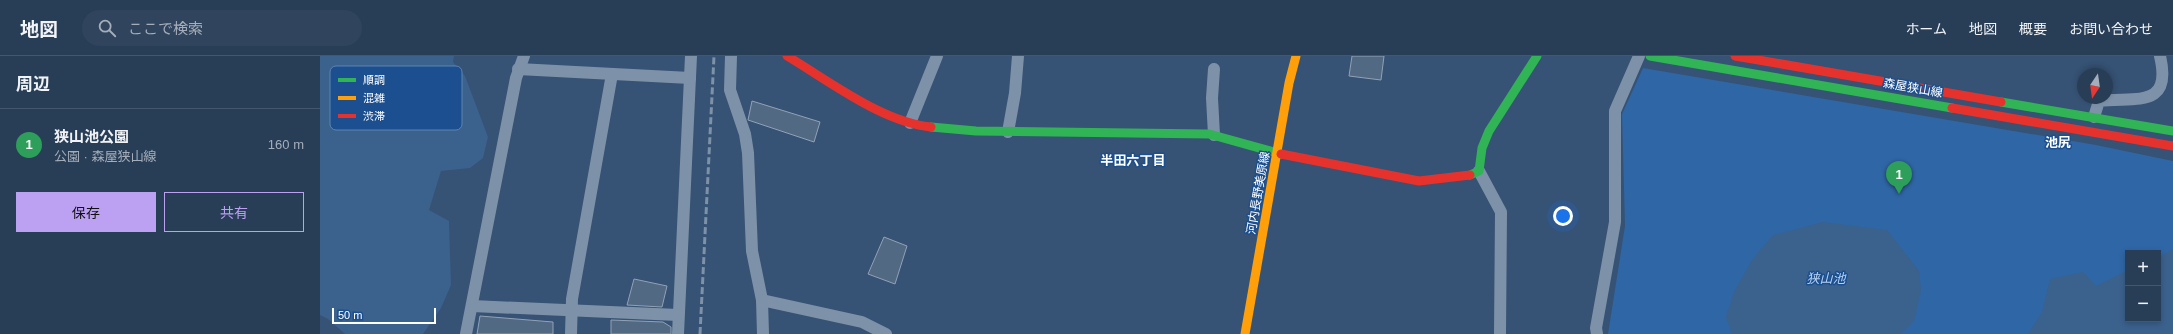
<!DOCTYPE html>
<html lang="ja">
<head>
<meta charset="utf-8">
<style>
	:root { --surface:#283e57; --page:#30455d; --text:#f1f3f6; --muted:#a5aeba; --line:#44576d; --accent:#bca0f2 }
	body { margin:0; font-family:Helvetica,"Noto Sans JP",sans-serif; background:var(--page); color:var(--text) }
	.controls { position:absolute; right:12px; bottom:12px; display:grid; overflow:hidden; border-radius:0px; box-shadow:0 2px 6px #0003 }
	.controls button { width:36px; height:36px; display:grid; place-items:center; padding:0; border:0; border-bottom:1px solid var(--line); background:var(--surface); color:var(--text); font:20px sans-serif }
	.compass { position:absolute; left:1757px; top:12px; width:36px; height:36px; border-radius:50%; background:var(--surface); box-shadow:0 2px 6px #0003; rotate:193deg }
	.scale { position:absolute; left:12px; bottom:10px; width:104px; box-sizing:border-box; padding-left:4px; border:2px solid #fff; border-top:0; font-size:11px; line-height:14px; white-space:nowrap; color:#fff; -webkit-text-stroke:3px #1b4f8f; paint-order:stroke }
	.you { position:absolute; left:1243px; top:160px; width:14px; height:14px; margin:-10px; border:3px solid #fff; border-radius:50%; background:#1a73e8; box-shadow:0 0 0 6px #1a73e833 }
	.badge { display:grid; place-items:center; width:26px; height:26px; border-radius:50%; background:var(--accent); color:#fff; font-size:13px; font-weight:700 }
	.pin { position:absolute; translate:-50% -33px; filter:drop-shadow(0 1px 2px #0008) }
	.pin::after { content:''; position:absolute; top:21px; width:14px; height:12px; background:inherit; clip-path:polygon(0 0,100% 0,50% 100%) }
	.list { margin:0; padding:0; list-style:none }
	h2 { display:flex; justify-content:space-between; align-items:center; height:52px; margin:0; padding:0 16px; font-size:17px }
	h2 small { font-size:13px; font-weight:400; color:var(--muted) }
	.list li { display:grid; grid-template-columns:26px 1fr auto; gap:12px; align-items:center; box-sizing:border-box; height:72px; padding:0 16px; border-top:1px solid var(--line) }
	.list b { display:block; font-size:15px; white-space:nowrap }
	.list p { margin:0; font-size:13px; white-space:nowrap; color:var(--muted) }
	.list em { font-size:13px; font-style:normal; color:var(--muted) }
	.actions { display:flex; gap:8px; padding:12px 16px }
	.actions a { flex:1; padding:9px 0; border:1px solid var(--accent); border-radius:0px; text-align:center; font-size:14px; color:var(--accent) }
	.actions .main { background:var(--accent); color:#111 }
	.icon { flex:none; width:22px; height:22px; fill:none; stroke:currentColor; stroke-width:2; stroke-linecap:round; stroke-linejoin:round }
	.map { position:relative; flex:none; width:1853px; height:278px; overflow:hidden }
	header { display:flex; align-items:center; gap:24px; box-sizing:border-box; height:56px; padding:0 20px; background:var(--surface); border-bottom:1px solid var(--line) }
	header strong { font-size:19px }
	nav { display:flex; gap:22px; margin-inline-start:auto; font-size:14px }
	.search { width:280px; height:36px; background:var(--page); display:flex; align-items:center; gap:10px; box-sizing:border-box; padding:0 14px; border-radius:22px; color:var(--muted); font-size:15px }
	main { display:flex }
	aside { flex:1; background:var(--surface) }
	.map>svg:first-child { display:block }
	.green { fill:#2f66a5; fill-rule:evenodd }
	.water { fill:#3b618d }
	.building { fill:#526984; stroke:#92a2b6 }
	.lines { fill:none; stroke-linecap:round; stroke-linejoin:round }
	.street { stroke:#7d92a8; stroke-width:12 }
	.fast { stroke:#30b455; stroke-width:9 }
	.slow { stroke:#ff9f0a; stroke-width:9 }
	.jam { stroke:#e5322d; stroke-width:9 }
	.rail { stroke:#7e92a7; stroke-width:3; stroke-dasharray:7 3; stroke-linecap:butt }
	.labels { text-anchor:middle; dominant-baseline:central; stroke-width:3; stroke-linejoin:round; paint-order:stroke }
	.street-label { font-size:12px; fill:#fff; stroke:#1b4f8f }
	.neighbourhood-label { font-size:13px; font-weight:bold; fill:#fff; stroke:#1b4f8f }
	.water-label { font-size:13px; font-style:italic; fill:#b5d3f5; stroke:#1b4f8f }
	.key { fill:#1b4f8f; stroke:#5f84b1; stroke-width:1 }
	.key-label { font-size:11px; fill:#fff }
</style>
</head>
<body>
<header>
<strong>地図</strong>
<div class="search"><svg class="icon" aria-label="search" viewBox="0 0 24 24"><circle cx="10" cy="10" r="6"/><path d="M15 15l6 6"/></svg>ここで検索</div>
<nav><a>ホーム</a><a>地図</a><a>概要</a><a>お問い合わせ</a></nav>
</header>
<main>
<aside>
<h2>周辺<small></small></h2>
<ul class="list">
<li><span class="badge" style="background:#2e9e5b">1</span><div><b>狭山池公園</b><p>公園 · 森屋狭山線</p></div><em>160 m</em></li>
</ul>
<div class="actions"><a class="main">保存</a><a>共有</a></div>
</aside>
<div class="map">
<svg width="1853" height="278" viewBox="0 0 1853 278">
	<rect width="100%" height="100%" fill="#365274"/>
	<path class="green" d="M1323 12 1776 89 1853 105V278H1288L1305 170 1302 58ZM1808 197H1838V263H1808Z"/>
	<g class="water">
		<polygon points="0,0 134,0 133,6 145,20 168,81 163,102 150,112 121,115 109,154 129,165 131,229 121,252 103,278 25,278 8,263 0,259"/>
		<polygon points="1503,166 1567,174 1599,215 1601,234 1594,265 1581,278 1412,278 1406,261 1414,236 1432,204 1453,179"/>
		<polygon points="1853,193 1853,278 1708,278 1722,256 1730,223 1763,216 1776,230 1808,214 1808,263 1838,263 1838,202"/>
	</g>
	<g class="building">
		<polygon points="1032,0 1064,0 1061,24 1029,20"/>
		<polygon points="432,45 500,66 494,86 428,64"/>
		<polygon points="564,181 587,190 575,228 548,218"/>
		<polygon points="314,223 347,230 342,251 307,249"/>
		<polygon points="160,260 233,266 233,278 157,278"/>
		<polygon points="291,264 343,266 351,271 351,278 291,278"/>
	</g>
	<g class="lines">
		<g class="street">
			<polyline points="411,0 410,34 425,78 428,97 432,195 442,244 443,278"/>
			<polyline points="198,13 370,22"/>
			<path d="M1774 61 1779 45C1812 40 1853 55 1840 0"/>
			<polyline points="590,67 617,0"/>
			<polyline points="688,76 695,37 698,0"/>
			<polyline points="894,79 892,42 894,13"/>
			<polyline points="1159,115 1181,156 1180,278"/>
			<polyline points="442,244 542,266 566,278"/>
			<polyline points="152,250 358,259"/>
			<polyline points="146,278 196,22 204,0"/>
			<polyline points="251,278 252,243 292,18"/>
			<polyline points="358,278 371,0"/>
			<polyline points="1277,278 1276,272 1295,166 1295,55 1319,0"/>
		</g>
		<g class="fast">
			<polyline points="1330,0 1632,52"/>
			<polyline points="1681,46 1853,75"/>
			<polyline points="611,71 656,75 889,78 961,98"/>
			<polyline points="1150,119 1159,115 1162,92 1169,75 1217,0"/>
		</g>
		<polyline class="slow" points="925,278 969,27 976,0"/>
		<g class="jam">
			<path d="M467 0C509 25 562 66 611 71"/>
			<polyline points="1415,0 1681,46"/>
			<polyline points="1632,52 1853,90"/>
			<polyline points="961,98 1099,125 1150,119"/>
		</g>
		<polyline class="rail" points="380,278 394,0"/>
	</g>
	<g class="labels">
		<g class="street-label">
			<text transform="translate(1593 32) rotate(10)">森屋狭山線</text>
			<text transform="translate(938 137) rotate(-80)">河内長野美原線</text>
		</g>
		<g class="neighbourhood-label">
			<text x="1738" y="86">池尻</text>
			<text x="813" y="104">半田六丁目</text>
		</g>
		<g class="water-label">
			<text x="1506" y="222">狭山池</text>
		</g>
	</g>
	<rect x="10" y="10" width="132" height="64" rx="6" class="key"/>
	<rect x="18" y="22" width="18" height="4" fill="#30b455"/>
	<rect x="18" y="40" width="18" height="4" fill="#ff9f0a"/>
	<rect x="18" y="58" width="18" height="4" fill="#e5322d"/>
	<g class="key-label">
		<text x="43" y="28">順調</text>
		<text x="43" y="46">混雑</text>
		<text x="43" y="64">渋滞</text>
	</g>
</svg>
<div class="controls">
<button>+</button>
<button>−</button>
</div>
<svg class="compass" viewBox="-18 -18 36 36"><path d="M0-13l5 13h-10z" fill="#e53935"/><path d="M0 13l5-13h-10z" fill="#a5aeba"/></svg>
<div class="scale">50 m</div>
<div class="you"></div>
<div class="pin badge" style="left:1579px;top:138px;background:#2e9e5b">1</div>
</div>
</main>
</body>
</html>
